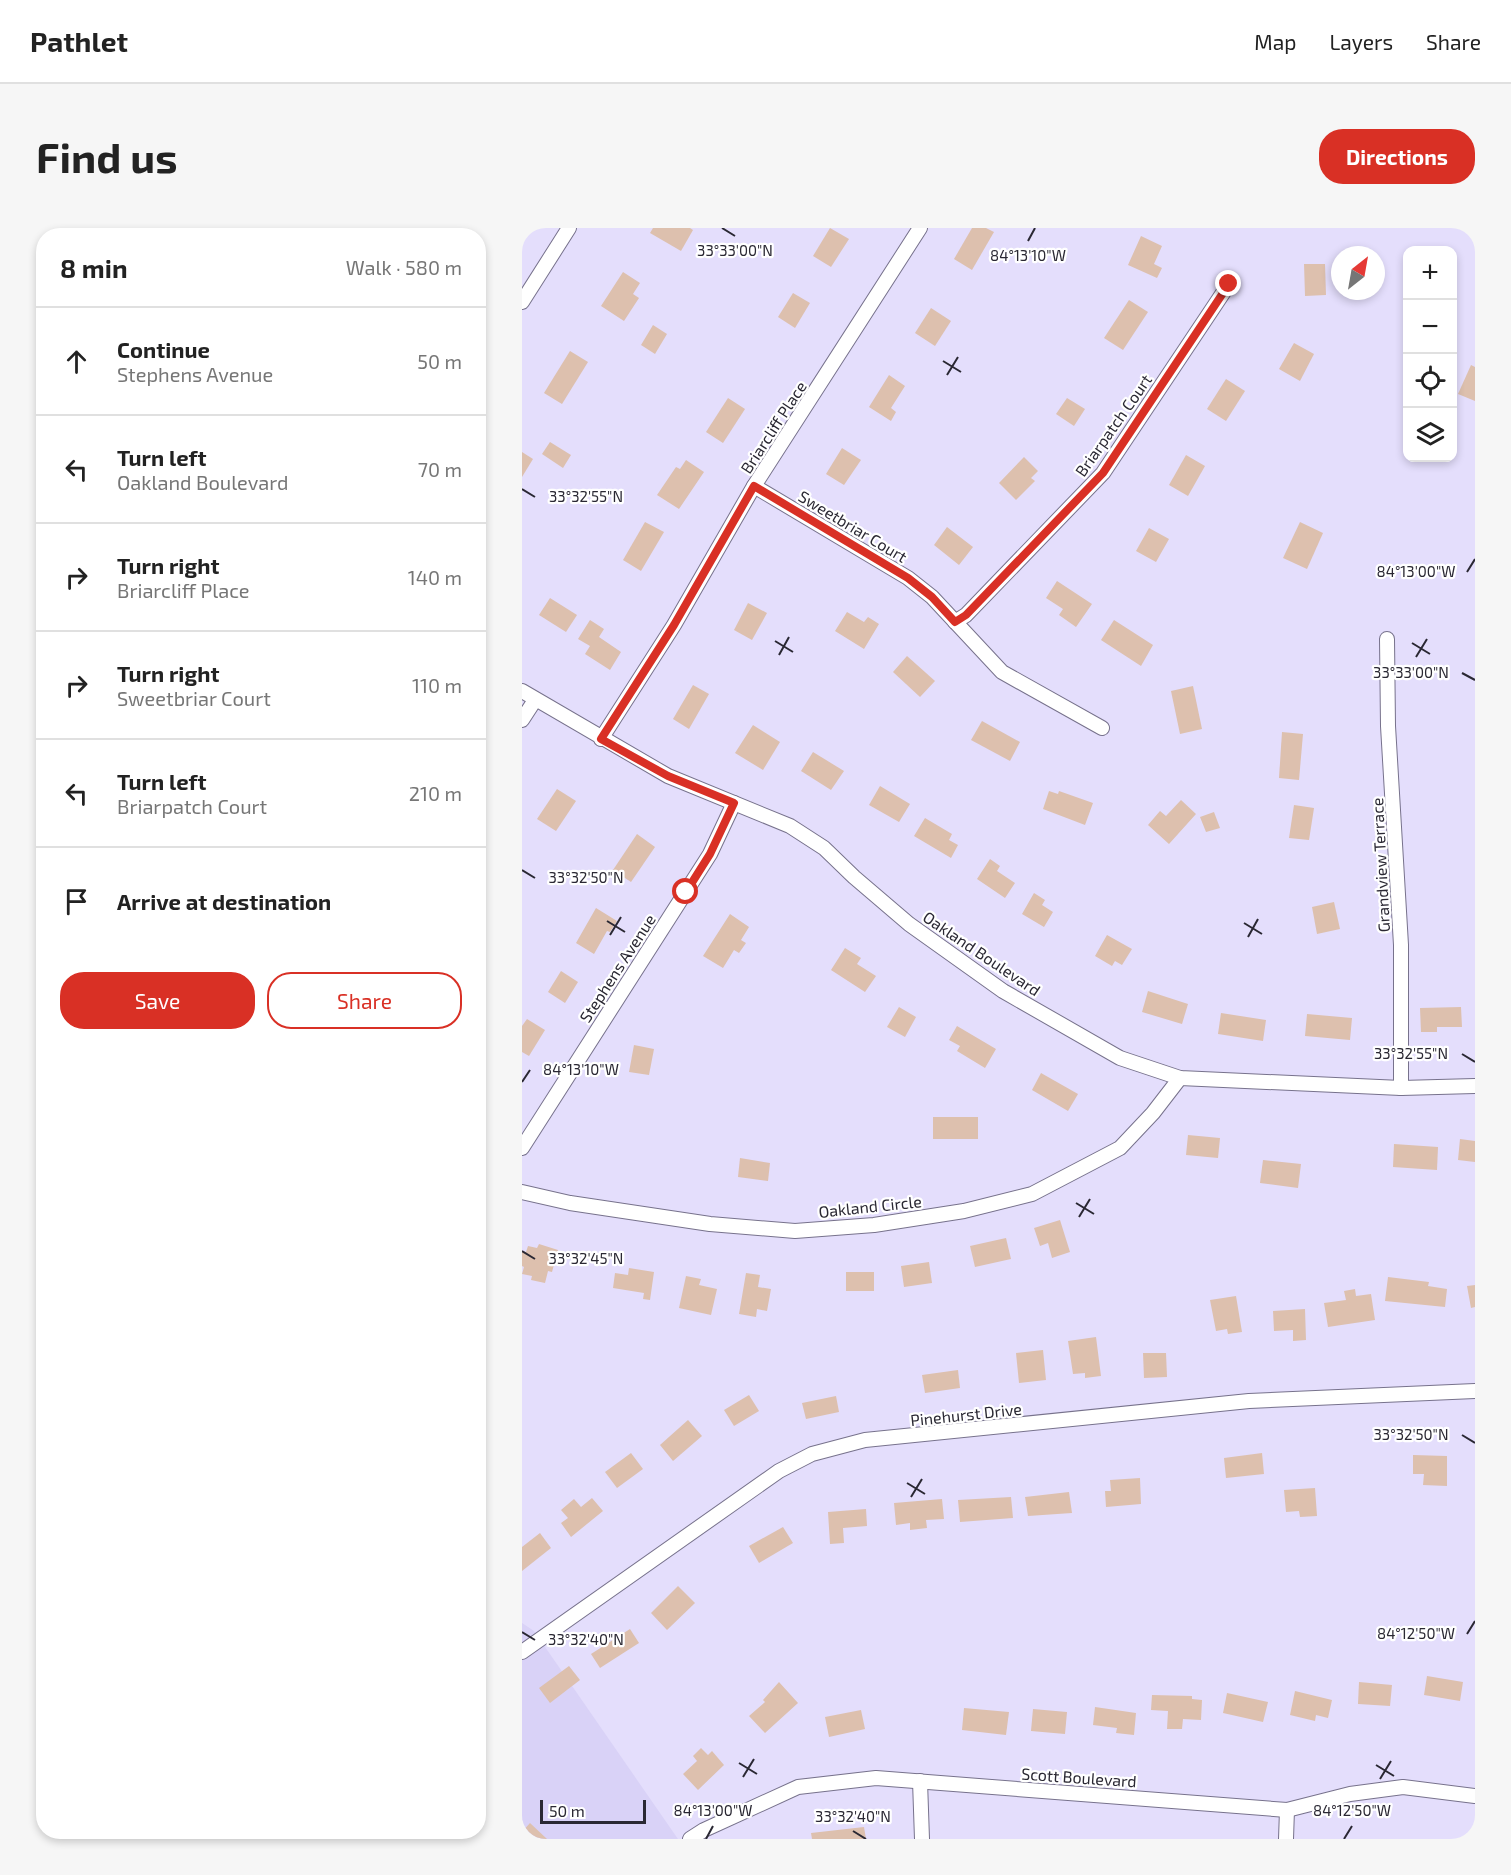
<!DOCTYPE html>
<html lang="en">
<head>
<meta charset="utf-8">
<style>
	:root { --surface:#fff; --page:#f6f6f6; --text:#222; --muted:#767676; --line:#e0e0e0; --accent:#d93025 }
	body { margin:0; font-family:"Exo 2",sans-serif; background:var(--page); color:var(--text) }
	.controls { position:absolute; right:18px; top:18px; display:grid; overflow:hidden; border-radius:12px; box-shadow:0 3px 9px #0003 }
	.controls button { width:54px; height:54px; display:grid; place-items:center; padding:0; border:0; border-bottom:2px solid var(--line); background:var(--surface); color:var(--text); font:30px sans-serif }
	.compass { position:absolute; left:809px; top:18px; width:54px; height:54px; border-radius:50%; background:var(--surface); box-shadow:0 3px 9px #0003; rotate:31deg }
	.scale { position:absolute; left:18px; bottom:15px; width:106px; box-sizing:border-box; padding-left:6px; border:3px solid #2a2833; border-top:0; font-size:16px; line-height:21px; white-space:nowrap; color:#2a2833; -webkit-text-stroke:4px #fff; paint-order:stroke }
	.stop { position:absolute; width:18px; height:18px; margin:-14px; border:4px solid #d93025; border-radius:50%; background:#fff }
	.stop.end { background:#d93025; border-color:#fff; box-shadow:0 2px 6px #0008 }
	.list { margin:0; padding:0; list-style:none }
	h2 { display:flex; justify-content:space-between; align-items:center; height:78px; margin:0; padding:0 24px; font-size:26px }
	h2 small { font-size:20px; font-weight:400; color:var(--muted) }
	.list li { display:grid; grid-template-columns:39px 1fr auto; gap:18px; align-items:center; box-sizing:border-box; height:108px; padding:0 24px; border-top:2px solid var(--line) }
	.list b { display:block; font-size:22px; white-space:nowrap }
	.list p { margin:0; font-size:20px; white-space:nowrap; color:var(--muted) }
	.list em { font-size:20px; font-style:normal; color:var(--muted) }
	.actions { display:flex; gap:12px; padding:18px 24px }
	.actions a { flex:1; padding:14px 0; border:2px solid var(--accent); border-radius:24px; text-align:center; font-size:21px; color:var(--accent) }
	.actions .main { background:var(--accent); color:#fff }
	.icon { flex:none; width:33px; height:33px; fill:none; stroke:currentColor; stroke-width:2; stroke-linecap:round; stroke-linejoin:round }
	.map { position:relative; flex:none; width:953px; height:1611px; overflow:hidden; border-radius:24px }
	header { display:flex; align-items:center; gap:36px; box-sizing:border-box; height:84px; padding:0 30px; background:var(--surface); border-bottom:2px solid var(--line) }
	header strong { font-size:28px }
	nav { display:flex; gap:33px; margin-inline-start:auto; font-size:21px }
	.intro { display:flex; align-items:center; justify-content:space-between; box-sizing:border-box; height:144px; padding:0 36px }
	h1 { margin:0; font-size:42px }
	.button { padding:15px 27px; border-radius:24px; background:var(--accent); color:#fff; font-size:21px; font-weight:700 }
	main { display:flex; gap:36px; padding:0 36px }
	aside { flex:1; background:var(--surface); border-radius:24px; box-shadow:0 3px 9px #0003 }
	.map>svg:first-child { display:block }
	.built { fill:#d9d2f7 }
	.building { fill:#ddc0ae }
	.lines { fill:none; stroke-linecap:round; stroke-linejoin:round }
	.minor-casing { stroke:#77728c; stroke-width:16 }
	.minor { stroke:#fff; stroke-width:14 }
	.route { stroke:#d93025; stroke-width:8 }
	.ticks { fill:none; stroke:#2a2833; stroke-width:2 }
	.labels { text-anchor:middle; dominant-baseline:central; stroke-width:4.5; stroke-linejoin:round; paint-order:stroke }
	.street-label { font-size:16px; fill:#2a2833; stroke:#fff }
	.ticks-label { font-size:15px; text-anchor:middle; fill:#2a2833; stroke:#fff; stroke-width:4.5; stroke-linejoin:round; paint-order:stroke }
</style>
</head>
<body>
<header>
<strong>Pathlet</strong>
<nav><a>Map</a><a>Layers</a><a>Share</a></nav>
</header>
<div class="intro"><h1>Find us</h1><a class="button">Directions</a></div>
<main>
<aside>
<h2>8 min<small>Walk · 580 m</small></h2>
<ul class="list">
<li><svg class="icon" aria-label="ahead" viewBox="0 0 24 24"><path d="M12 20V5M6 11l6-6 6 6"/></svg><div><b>Continue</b><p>Stephens Avenue</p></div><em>50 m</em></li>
<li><svg class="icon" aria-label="left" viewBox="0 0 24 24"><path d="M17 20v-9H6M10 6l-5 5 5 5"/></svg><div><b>Turn left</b><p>Oakland Boulevard</p></div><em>70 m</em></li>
<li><svg class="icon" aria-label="right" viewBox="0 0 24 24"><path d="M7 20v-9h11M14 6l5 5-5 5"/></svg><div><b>Turn right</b><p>Briarcliff Place</p></div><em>140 m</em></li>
<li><svg class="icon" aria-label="right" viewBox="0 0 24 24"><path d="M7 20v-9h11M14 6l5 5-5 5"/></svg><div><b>Turn right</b><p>Sweetbriar Court</p></div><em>110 m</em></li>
<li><svg class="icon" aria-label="left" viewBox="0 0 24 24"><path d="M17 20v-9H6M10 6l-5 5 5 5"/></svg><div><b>Turn left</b><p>Briarpatch Court</p></div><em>210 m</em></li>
<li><svg class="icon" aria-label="arrive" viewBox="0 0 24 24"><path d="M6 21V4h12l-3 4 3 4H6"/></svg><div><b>Arrive at destination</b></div></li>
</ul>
<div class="actions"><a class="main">Save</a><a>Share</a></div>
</aside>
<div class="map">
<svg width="953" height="1611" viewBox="0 0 953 1611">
	<rect width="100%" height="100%" fill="#e4defc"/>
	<polygon class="built" points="0,1395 12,1403 156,1611 0,1611"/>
	<g class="building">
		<polygon points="131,0 168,0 171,2 159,23 128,5"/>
		<polygon points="308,0 327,11 309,39 291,28"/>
		<polygon points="450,0 464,0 472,4 450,42 432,31"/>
		<polygon points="619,8 640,18 632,36 640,40 635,50 606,37"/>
		<polygon points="782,36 803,36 804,67 783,68"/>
		<polygon points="101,44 118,55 111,66 117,70 102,93 79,78"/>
		<polygon points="271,65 288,75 273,100 256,89"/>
		<polygon points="607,72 626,84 601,122 582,110"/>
		<polygon points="409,80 429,93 413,118 393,105"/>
		<polygon points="131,97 145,106 133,126 119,117"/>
		<polygon points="772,115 792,126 778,153 757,141"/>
		<polygon points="48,123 66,134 40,176 22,165"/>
		<polygon points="949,137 953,139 953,173 936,166"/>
		<polygon points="367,147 383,158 369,180 374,184 369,193 347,179"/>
		<polygon points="704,151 723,163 704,193 685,181"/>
		<polygon points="206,170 223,181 201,215 184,204"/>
		<polygon points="545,170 563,181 552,198 534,186"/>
		<polygon points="28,214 49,227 41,240 20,226"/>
		<polygon points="320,220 339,232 322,257 304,246"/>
		<polygon points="0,224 11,231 0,249"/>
		<polygon points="664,227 683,238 666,268 647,257"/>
		<polygon points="502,229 516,243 509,250 513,253 494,272 477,255"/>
		<polygon points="164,232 182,244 157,281 135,267 154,239 158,241"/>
		<polygon points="123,294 142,304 119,343 101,332"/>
		<polygon points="778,294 801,305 785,341 761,330"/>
		<polygon points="425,299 451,319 437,337 412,317"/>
		<polygon points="627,300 647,311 634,334 614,323"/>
		<polygon points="535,353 570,376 554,399 537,387 541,381 524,370"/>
		<polygon points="28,370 55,387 44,404 17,387"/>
		<polygon points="226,375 245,385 230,412 212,402"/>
		<polygon points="325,384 342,394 346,389 357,396 342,421 313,403"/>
		<polygon points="68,392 82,401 77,409 99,424 88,442 63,426 68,418 56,411"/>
		<polygon points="592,392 631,417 619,438 579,412"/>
		<polygon points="385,428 413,453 398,469 371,444"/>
		<polygon points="171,457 187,466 167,501 151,491"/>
		<polygon points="671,458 680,501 658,506 649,463"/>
		<polygon points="460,493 498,514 488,533 449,512"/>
		<polygon points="231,497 258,514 241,542 213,525"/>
		<polygon points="760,504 781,506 777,552 757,550"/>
		<polygon points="291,524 322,543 309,562 279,543"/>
		<polygon points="358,558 388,576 377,594 347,577"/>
		<polygon points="35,561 54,573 34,603 15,591"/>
		<polygon points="527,563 536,566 537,563 571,575 563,597 521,581"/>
		<polygon points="659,572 674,586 647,616 626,597 638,583 644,588"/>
		<polygon points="772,577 792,580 787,612 767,610"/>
		<polygon points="692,584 698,600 684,604 678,589"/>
		<polygon points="403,590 430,606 427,612 436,617 429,630 392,608"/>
		<polygon points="115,606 133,619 109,654 91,642"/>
		<polygon points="468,631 478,638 475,643 493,655 483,670 455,651"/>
		<polygon points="512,665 523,672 520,677 531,684 522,699 500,686"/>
		<polygon points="812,674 818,701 795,706 790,679"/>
		<polygon points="74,680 95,693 88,704 85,703 72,726 54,715"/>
		<polygon points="208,686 227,699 219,712 224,715 217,725 212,722 201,740 181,728"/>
		<polygon points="585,707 610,721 600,737 593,733 590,738 573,728"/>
		<polygon points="323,720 339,730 335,736 354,748 343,764 309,742"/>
		<polygon points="39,743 56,754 43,775 26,764"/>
		<polygon points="626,763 666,776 660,796 620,784"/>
		<polygon points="377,779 394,789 383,809 365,799"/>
		<polygon points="939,779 940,799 915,799 915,804 899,804 898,780"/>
		<polygon points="699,785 744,792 741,813 696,806"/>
		<polygon points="785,786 830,790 828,812 783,808"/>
		<polygon points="5,791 23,802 7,828 0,824 0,798"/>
		<polygon points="435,798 474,821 463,840 435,823 438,818 427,812"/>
		<polygon points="112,817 132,821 127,847 107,844"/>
		<polygon points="519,845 556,866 546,883 510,862"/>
		<rect x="411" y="889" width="45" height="22"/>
		<polygon points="666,907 698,910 696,930 664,927"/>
		<polygon points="938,911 953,913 953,934 936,932"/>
		<polygon points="872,916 916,919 915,942 871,939"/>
		<polygon points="218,930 248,935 246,953 216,949"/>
		<polygon points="741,932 779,936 776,960 738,955"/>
		<polygon points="538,992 548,1024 530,1030 526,1015 518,1018 512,1000"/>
		<polygon points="484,1010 489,1031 453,1039 448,1018"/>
		<polygon points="17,1016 36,1022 30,1044 26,1043 23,1055 9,1052 10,1048 0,1046 2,1039 0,1038 0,1023 4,1024 6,1018 15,1020"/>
		<polygon points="407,1034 410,1055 382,1059 379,1038"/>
		<polygon points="107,1040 132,1044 128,1072 121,1071 122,1065 91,1060 93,1045 106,1047"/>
		<rect x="324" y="1044" width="28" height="19"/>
		<polygon points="224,1045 238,1047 236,1059 249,1061 245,1083 235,1081 234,1089 217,1086"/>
		<polygon points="164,1048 179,1051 177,1057 195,1061 189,1087 157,1080"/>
		<polygon points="866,1049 907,1054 906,1058 925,1061 923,1079 863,1073"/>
		<polygon points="953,1057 953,1079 949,1080 945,1058"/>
		<polygon points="833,1061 834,1068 849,1066 853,1092 806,1099 802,1075 824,1072 822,1063"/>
		<polygon points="714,1068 720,1104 706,1106 705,1101 694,1103 688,1072"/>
		<polygon points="783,1081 784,1112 771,1113 771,1102 752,1103 751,1083"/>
		<polygon points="574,1109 579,1148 563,1150 563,1145 551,1146 546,1113"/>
		<polygon points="521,1122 524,1152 497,1155 494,1125"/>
		<polygon points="621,1125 644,1125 645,1149 622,1150"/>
		<polygon points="436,1142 438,1160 403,1165 400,1147"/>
		<polygon points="227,1167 237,1183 212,1198 202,1182"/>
		<polygon points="314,1168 317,1184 284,1191 280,1175"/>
		<polygon points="166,1192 180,1208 151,1233 138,1217"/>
		<polygon points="109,1225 121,1241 95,1260 83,1244"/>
		<polygon points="740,1225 742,1246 704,1250 702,1230"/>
		<polygon points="891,1227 925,1228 925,1258 901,1257 902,1246 891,1246"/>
		<polygon points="618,1250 619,1276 584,1279 583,1263 589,1263 588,1252"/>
		<polygon points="793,1260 795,1288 778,1289 777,1283 764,1284 762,1262"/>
		<polygon points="547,1264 550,1285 506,1288 503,1269"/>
		<polygon points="489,1269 491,1290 438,1294 436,1272"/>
		<polygon points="70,1270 81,1283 49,1309 39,1295 46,1290 39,1282 52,1271 59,1279"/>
		<polygon points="420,1271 422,1291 404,1292 405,1300 388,1302 388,1295 374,1297 372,1275"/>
		<polygon points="344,1281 345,1298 321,1300 322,1315 308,1316 306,1284"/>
		<polygon points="261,1299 271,1315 237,1335 227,1318"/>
		<polygon points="18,1305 29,1320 0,1343 0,1319"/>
		<polygon points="156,1358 173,1375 145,1402 129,1385"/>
		<polygon points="108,1401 117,1415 78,1440 69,1426"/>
		<polygon points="47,1438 58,1452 28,1475 17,1460"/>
		<polygon points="905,1448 941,1454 938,1473 902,1467"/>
		<polygon points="257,1454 276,1475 243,1505 227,1488 243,1474 241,1472"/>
		<polygon points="837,1454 870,1457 868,1478 836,1476"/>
		<polygon points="773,1463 810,1472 806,1490 794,1487 793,1493 768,1487"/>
		<polygon points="705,1465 746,1474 741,1494 701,1485"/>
		<polygon points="630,1467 670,1468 670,1471 680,1472 679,1492 661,1491 660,1501 645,1501 646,1483 629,1482"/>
		<polygon points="573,1479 614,1485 612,1507 594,1505 595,1500 571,1497"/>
		<polygon points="442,1480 487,1484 484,1507 440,1502"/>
		<polygon points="511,1481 545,1484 543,1506 509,1503"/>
		<polygon points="339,1482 343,1501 307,1509 303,1489"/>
		<polygon points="179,1520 186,1527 190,1523 202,1537 176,1562 161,1546 175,1533 171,1528"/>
		<polygon points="8,1595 25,1611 0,1611 0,1604"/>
		<polygon points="342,1599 344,1611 290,1611 289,1605"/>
	</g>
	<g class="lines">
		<defs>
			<g id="minor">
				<polyline points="0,74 47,0"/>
				<polyline points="232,258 386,350 410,369 480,444 580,500"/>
				<polyline points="433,394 444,387 581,245 707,56"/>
				<polyline points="865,411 866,498 879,717 879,860"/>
				<polyline points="0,463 146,548 268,598 302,620 332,649 387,696 481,763 598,830 658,850 879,860 953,858"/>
				<polyline points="0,492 13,472"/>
				<polyline points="79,511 152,397 232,258 398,0"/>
				<polyline points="0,920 188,626 212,575"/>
				<polyline points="0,964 48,975 188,996 273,1003 352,997 442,983 510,966 598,920 631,885 658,850"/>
				<polyline points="0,1424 257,1243 290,1226 343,1212 727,1173 953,1163"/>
				<polyline points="398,1553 400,1611"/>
				<polyline points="168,1611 182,1602 276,1559 354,1550 765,1582 828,1566 881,1559 953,1568"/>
				<polyline points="764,1611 765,1582"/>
			</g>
		</defs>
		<use href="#minor" class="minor-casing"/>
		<use href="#minor" class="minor"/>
	</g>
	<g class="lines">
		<polyline class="route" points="164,664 188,626 212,575 146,548 79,511 152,397 232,258 386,350 410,369 433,394 444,387 581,245 707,56"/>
	</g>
	<path class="ticks" d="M200 0 213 8M506 13 513 0M421 133 439 144M425 147 436 129M0 261 13 269M945 344 953 331M253 413 271 424M890 415 908 426M257 427 267 409M894 429 905 411M940 445 953 452M0 642 13 650M85 693 103 704M722 695 740 706M88 707 99 689M726 709 736 691M940 826 953 834M0 854 8 842M554 975 572 986M557 989 568 971M0 1023 13 1031M940 1207 953 1215M385 1255 403 1266M389 1269 400 1251M0 1404 13 1412M945 1406 953 1393M217 1535 235 1546M854 1537 872 1548M221 1549 232 1531M858 1551 869 1533M331 1603 344 1611M184 1611 191 1598M822 1611 830 1598"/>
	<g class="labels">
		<g class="street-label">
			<text transform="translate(591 197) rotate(-55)">Briarpatch Court</text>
			<text transform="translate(251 199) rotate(-57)">Briarcliff Place</text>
			<text transform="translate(331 298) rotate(31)">Sweetbriar Court</text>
			<text transform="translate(858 637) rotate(-93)">Grandview Terrace</text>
			<text transform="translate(460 725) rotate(34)">Oakland Boulevard</text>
			<text transform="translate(95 740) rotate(-57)">Stephens Avenue</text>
			<text transform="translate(348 978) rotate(-6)">Oakland Circle</text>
			<text transform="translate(444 1186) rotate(-6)">Pinehurst Drive</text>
			<text transform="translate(557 1549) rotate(4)">Scott Boulevard</text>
		</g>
	</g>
	<g class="ticks-label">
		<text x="213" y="28">33°33'00"N</text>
		<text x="506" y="33">84°13'10"W</text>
		<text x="64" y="274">33°32'55"N</text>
		<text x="894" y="349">84°13'00"W</text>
		<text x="889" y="450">33°33'00"N</text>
		<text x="64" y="655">33°32'50"N</text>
		<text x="889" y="831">33°32'55"N</text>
		<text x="59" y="847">84°13'10"W</text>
		<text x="64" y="1036">33°32'45"N</text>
		<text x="889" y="1212">33°32'50"N</text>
		<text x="894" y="1411">84°12'50"W</text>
		<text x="64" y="1417">33°32'40"N</text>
		<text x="191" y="1588">84°13'00"W</text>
		<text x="830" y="1588">84°12'50"W</text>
		<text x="331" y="1594">33°32'40"N</text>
	</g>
</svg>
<div class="controls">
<button>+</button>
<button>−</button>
<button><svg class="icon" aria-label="locate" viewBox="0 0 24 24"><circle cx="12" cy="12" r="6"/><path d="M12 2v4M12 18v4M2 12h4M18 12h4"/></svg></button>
<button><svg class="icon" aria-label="layers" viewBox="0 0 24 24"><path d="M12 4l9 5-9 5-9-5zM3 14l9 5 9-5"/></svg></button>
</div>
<svg class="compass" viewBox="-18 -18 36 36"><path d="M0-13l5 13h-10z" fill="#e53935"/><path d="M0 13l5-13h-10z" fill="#767676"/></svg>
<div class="scale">50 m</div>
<div class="stop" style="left:164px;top:664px"></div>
<div class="stop end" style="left:707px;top:56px"></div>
</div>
</main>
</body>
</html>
